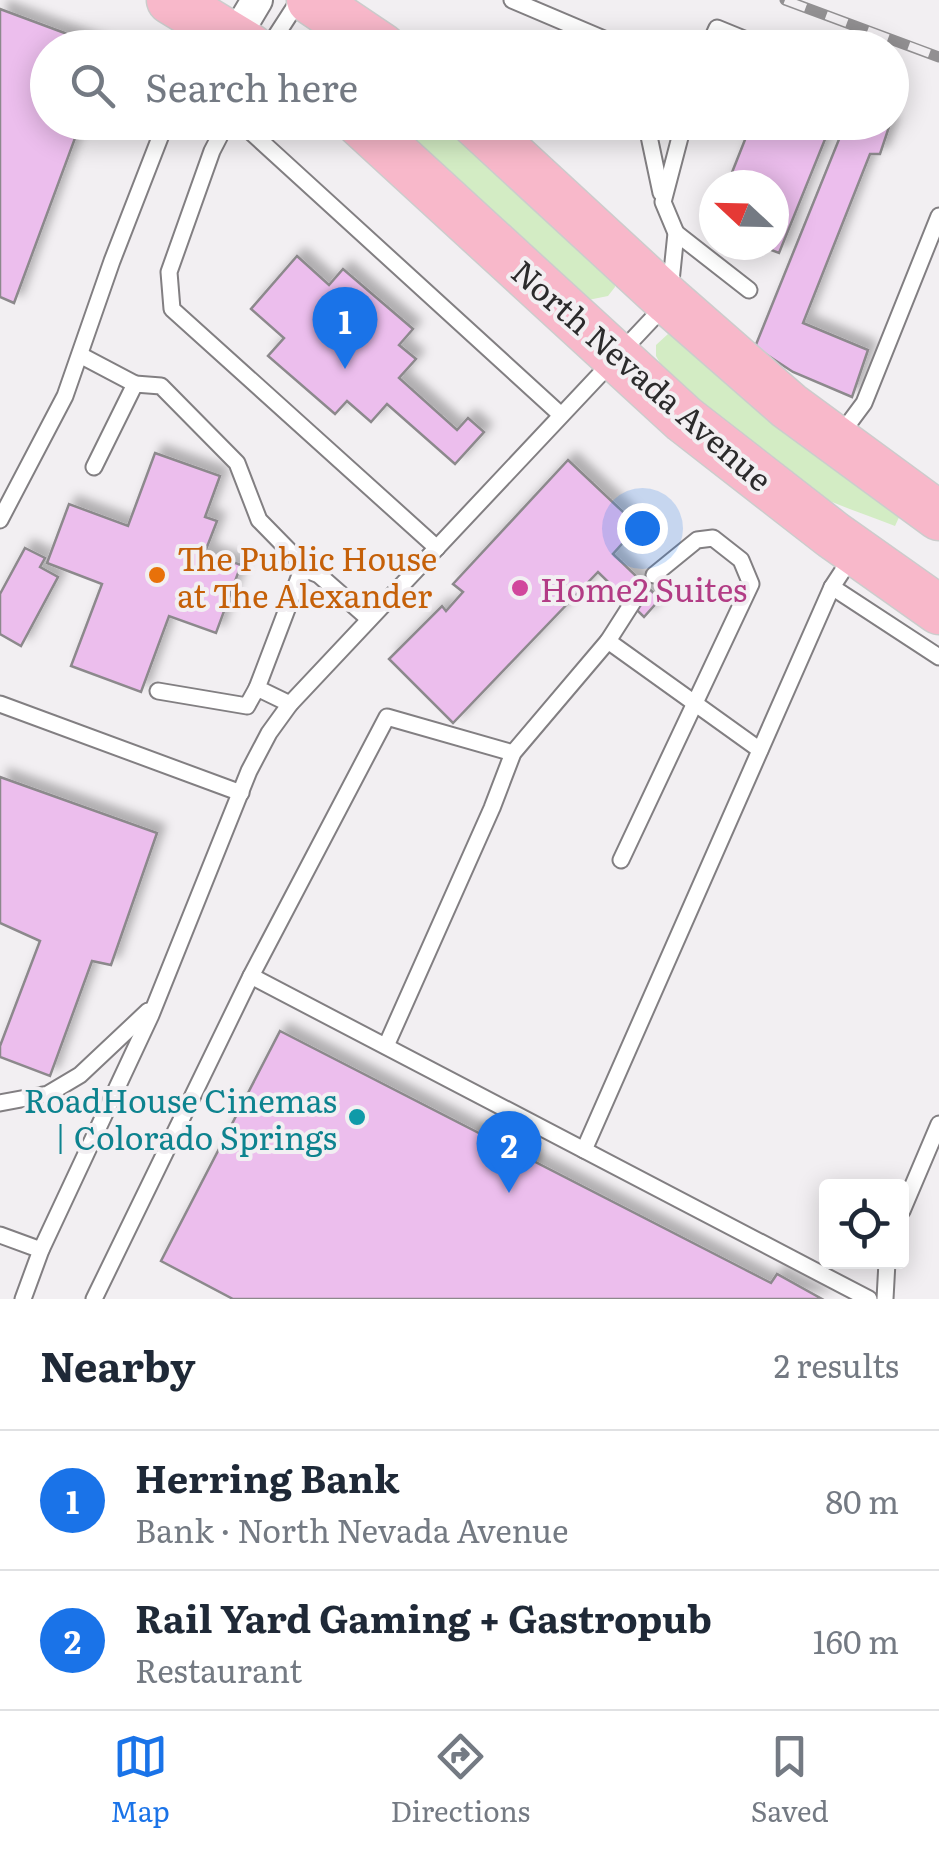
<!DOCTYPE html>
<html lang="en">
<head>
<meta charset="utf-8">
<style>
	:root { --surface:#fff; --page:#f2f2f3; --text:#1f2937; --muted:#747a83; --line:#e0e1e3; --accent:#1a73e8 }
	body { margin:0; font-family:Literata,serif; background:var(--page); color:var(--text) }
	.controls { position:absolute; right:30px; bottom:30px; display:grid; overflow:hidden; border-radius:10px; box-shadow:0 5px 25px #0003 }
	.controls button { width:90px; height:90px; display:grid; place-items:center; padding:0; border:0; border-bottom:2px solid var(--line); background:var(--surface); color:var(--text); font:50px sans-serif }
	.compass { position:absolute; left:699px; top:170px; width:90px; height:90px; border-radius:50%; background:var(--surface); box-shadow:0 5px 25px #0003; rotate:292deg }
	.you { position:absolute; left:642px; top:528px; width:35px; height:35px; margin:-25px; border:8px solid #fff; border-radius:50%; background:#1a73e8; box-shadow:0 0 0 15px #1a73e833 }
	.badge { display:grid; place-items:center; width:65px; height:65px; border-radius:50%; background:var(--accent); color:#fff; font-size:32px; font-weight:700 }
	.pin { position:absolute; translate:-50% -82px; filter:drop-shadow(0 2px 5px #0008) }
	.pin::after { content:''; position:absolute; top:52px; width:35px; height:30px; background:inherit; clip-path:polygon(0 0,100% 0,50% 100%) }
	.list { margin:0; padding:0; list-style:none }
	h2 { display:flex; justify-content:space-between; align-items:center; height:130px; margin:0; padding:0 40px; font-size:42px }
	h2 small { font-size:32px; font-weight:400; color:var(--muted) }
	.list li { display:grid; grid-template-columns:65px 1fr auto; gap:30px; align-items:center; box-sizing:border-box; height:140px; padding:0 40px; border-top:2px solid var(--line) }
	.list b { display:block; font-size:38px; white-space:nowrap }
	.list p { margin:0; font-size:32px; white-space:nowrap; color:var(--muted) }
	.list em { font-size:32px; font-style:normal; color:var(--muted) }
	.icon { flex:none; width:55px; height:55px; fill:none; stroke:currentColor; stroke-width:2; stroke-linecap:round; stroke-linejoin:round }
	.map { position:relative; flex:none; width:939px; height:1299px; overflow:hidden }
	.search { position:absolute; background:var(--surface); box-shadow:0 5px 25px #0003; left:30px; right:30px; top:30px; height:110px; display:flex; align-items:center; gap:25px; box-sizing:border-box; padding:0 35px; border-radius:55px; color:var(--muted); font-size:38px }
	.sheet { height:410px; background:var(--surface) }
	nav { display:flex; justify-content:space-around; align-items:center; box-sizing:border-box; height:140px; border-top:2px solid var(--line); background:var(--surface); font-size:28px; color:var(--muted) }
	nav a { display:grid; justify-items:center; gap:5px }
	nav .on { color:var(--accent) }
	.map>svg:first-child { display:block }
	.green { fill:#d3ecc4 }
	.building { fill:#ecbeed; stroke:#8c898c; stroke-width:2.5; filter:url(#shadow) }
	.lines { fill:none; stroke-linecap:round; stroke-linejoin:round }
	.service-casing { stroke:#827f82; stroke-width:19 }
	.minor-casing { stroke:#827f82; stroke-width:34 }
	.primary-casing { stroke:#ccc; stroke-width:51 }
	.service { stroke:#fff; stroke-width:15 }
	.minor { stroke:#fff; stroke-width:30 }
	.primary { stroke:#f8b8ca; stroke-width:48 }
	.rail-casing { stroke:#929092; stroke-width:11 }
	.rail { stroke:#f2eff2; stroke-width:8; stroke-dasharray:22; stroke-linecap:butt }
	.food-dot { fill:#e8710a; stroke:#f2eff2; stroke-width:4 }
	.hotel-dot { fill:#d1479c; stroke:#f2eff2; stroke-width:4 }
	.culture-dot { fill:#0f9aa8; stroke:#f2eff2; stroke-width:4 }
	.labels { text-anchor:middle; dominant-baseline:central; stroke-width:8; stroke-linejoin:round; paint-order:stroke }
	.street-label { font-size:32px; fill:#2c2b2c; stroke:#f2eff2 }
	.food-label { font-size:32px; fill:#c56008; stroke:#f2eff2; text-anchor:start }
	.hotel-label { font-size:32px; fill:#b23c85; stroke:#f2eff2; text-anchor:start }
	.culture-label { font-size:32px; fill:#0d838f; stroke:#f2eff2; text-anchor:end }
</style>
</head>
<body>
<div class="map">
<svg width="939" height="1299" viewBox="0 0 939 1299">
	<defs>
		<filter id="shadow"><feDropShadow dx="8" dy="-8" stdDeviation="5" flood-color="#0004"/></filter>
	</defs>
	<rect width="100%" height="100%" fill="#f2eff2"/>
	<g class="green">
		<polygon points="384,123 450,123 539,196 614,275 615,287 608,296 588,300 527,241"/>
		<path d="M668 334 684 339 901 513 895 526C862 513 825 502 794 483 747 452 706 407 664 370L656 356V345Z"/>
	</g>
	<g class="building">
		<polygon points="0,9 105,48 48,48 48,122 81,122 14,303 0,297"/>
		<polygon points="752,122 832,122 779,253 758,245 774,245 774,185 727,185"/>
		<polygon points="846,122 890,124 880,154 870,154 803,323 868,350 852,397 793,372 755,347"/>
		<polygon points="297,256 329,285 343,269 413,329 399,345 416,359 399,378 457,430 468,418 484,432 455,464 387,404 371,422 347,401 335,414 268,356 284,338 251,309"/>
		<polygon points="155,453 220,476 205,517 217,521 205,552 241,565 216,633 169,616 141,692 71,666 102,584 47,563 69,504 128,526"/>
		<polygon points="568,460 638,526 613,554 660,599 644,617 598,572 453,723 389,659 442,606 446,611 463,592 453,584"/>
		<polygon points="25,548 45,558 40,567 58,577 21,646 0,634 0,594"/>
		<polygon points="0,777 157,833 111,965 92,961 50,1076 0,1057 0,1046 40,941 0,923"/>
		<polygon points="280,1031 771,1283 777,1274 822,1299 233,1299 161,1261"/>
	</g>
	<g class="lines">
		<defs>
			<g id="service">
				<polyline points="512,0 625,48"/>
				<polyline points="268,48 299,0"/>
				<polyline points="708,48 717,28 766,48"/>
				<polyline points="227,122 212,151 169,272 172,309 437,548"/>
				<polyline points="240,122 561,415"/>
				<polyline points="646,122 661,193"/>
				<polyline points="676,233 749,290"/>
				<polyline points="80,355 135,384"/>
				<polyline points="838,438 864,403 939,216"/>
				<polyline points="94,467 135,384 161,386 237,463 259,520 309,571"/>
				<polyline points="0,520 65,396 112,261 166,122"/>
				<polyline points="832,587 939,657"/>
				<polyline points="608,641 640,591"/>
				<polyline points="158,691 247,706 257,688"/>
				<polyline points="0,704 241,793"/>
				<polyline points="290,704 257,688 300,575 309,571 319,575 369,619"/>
				<polyline points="621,860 751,584 741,560 713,538 697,540 654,575"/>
				<polyline points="251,976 387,717 513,753"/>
				<polyline points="386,1046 492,808 513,753 608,641 760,750"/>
				<polyline points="0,1103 48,1094 80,1075 148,1011"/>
				<polyline points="584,1150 832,587 853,555"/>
				<polyline points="902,1211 939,1124"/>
				<polyline points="0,1235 41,1250"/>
				<polyline points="23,1299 41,1250 151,1015 249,771 269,733 290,704 669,301 676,233 663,202 684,122"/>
				<polyline points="94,1299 251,976 869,1299"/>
				<polyline points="885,1299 887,1262"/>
			</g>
			<polyline id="minor" points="235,37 257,0"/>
			<g id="primary">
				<polyline points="171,0 250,48"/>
				<polyline points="311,0 382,48"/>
				<polyline points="360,122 684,419 833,535 939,610"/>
				<polyline points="475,122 669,301 789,406 939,516"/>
			</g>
		</defs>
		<use href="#service" class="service-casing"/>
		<use href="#minor" class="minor-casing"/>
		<use href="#primary" class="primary-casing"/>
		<use href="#service" class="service"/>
		<use href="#minor" class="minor"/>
		<use href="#primary" class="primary"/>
		<defs>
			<polyline id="rail" points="785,0 939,57"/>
		</defs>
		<use href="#rail" class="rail-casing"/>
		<use href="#rail" class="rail"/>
	</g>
	<circle class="food-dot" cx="157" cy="575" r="10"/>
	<circle class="hotel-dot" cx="520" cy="588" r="10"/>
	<circle class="culture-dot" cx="357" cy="1117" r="10"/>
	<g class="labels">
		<g class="street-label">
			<text transform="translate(643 374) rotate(41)">North Nevada Avenue</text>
		</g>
		<g class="food-label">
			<text x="177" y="557">The Public House<tspan x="177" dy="37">at The Alexander</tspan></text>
		</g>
		<g class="hotel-label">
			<text x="540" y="588">Home2 Suites</text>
		</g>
		<g class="culture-label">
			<text x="337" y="1099">RoadHouse Cinemas<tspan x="337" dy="37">| Colorado Springs</tspan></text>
		</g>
	</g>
</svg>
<div class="controls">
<button><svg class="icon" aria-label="locate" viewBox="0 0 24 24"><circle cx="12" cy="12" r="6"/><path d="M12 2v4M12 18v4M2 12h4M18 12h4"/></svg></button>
</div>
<svg class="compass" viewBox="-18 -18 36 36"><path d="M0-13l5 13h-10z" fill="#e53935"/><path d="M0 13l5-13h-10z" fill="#747a83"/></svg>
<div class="you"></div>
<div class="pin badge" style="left:345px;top:369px">1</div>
<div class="pin badge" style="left:509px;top:1193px">2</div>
<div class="search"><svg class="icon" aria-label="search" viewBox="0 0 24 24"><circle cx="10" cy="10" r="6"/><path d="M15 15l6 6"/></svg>Search here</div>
</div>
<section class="sheet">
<h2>Nearby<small>2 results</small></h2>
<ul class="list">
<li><span class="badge">1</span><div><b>Herring Bank</b><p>Bank · North Nevada Avenue</p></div><em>80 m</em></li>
<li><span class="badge">2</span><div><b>Rail Yard Gaming + Gastropub</b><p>Restaurant</p></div><em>160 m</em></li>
</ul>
</section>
<nav>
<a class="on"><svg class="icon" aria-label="map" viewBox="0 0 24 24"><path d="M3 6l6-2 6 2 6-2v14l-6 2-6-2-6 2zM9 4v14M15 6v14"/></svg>Map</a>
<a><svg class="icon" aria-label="directions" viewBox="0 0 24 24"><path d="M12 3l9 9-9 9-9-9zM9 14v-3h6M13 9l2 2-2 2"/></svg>Directions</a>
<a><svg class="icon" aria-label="saved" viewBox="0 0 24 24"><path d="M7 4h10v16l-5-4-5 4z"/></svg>Saved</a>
</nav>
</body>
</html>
